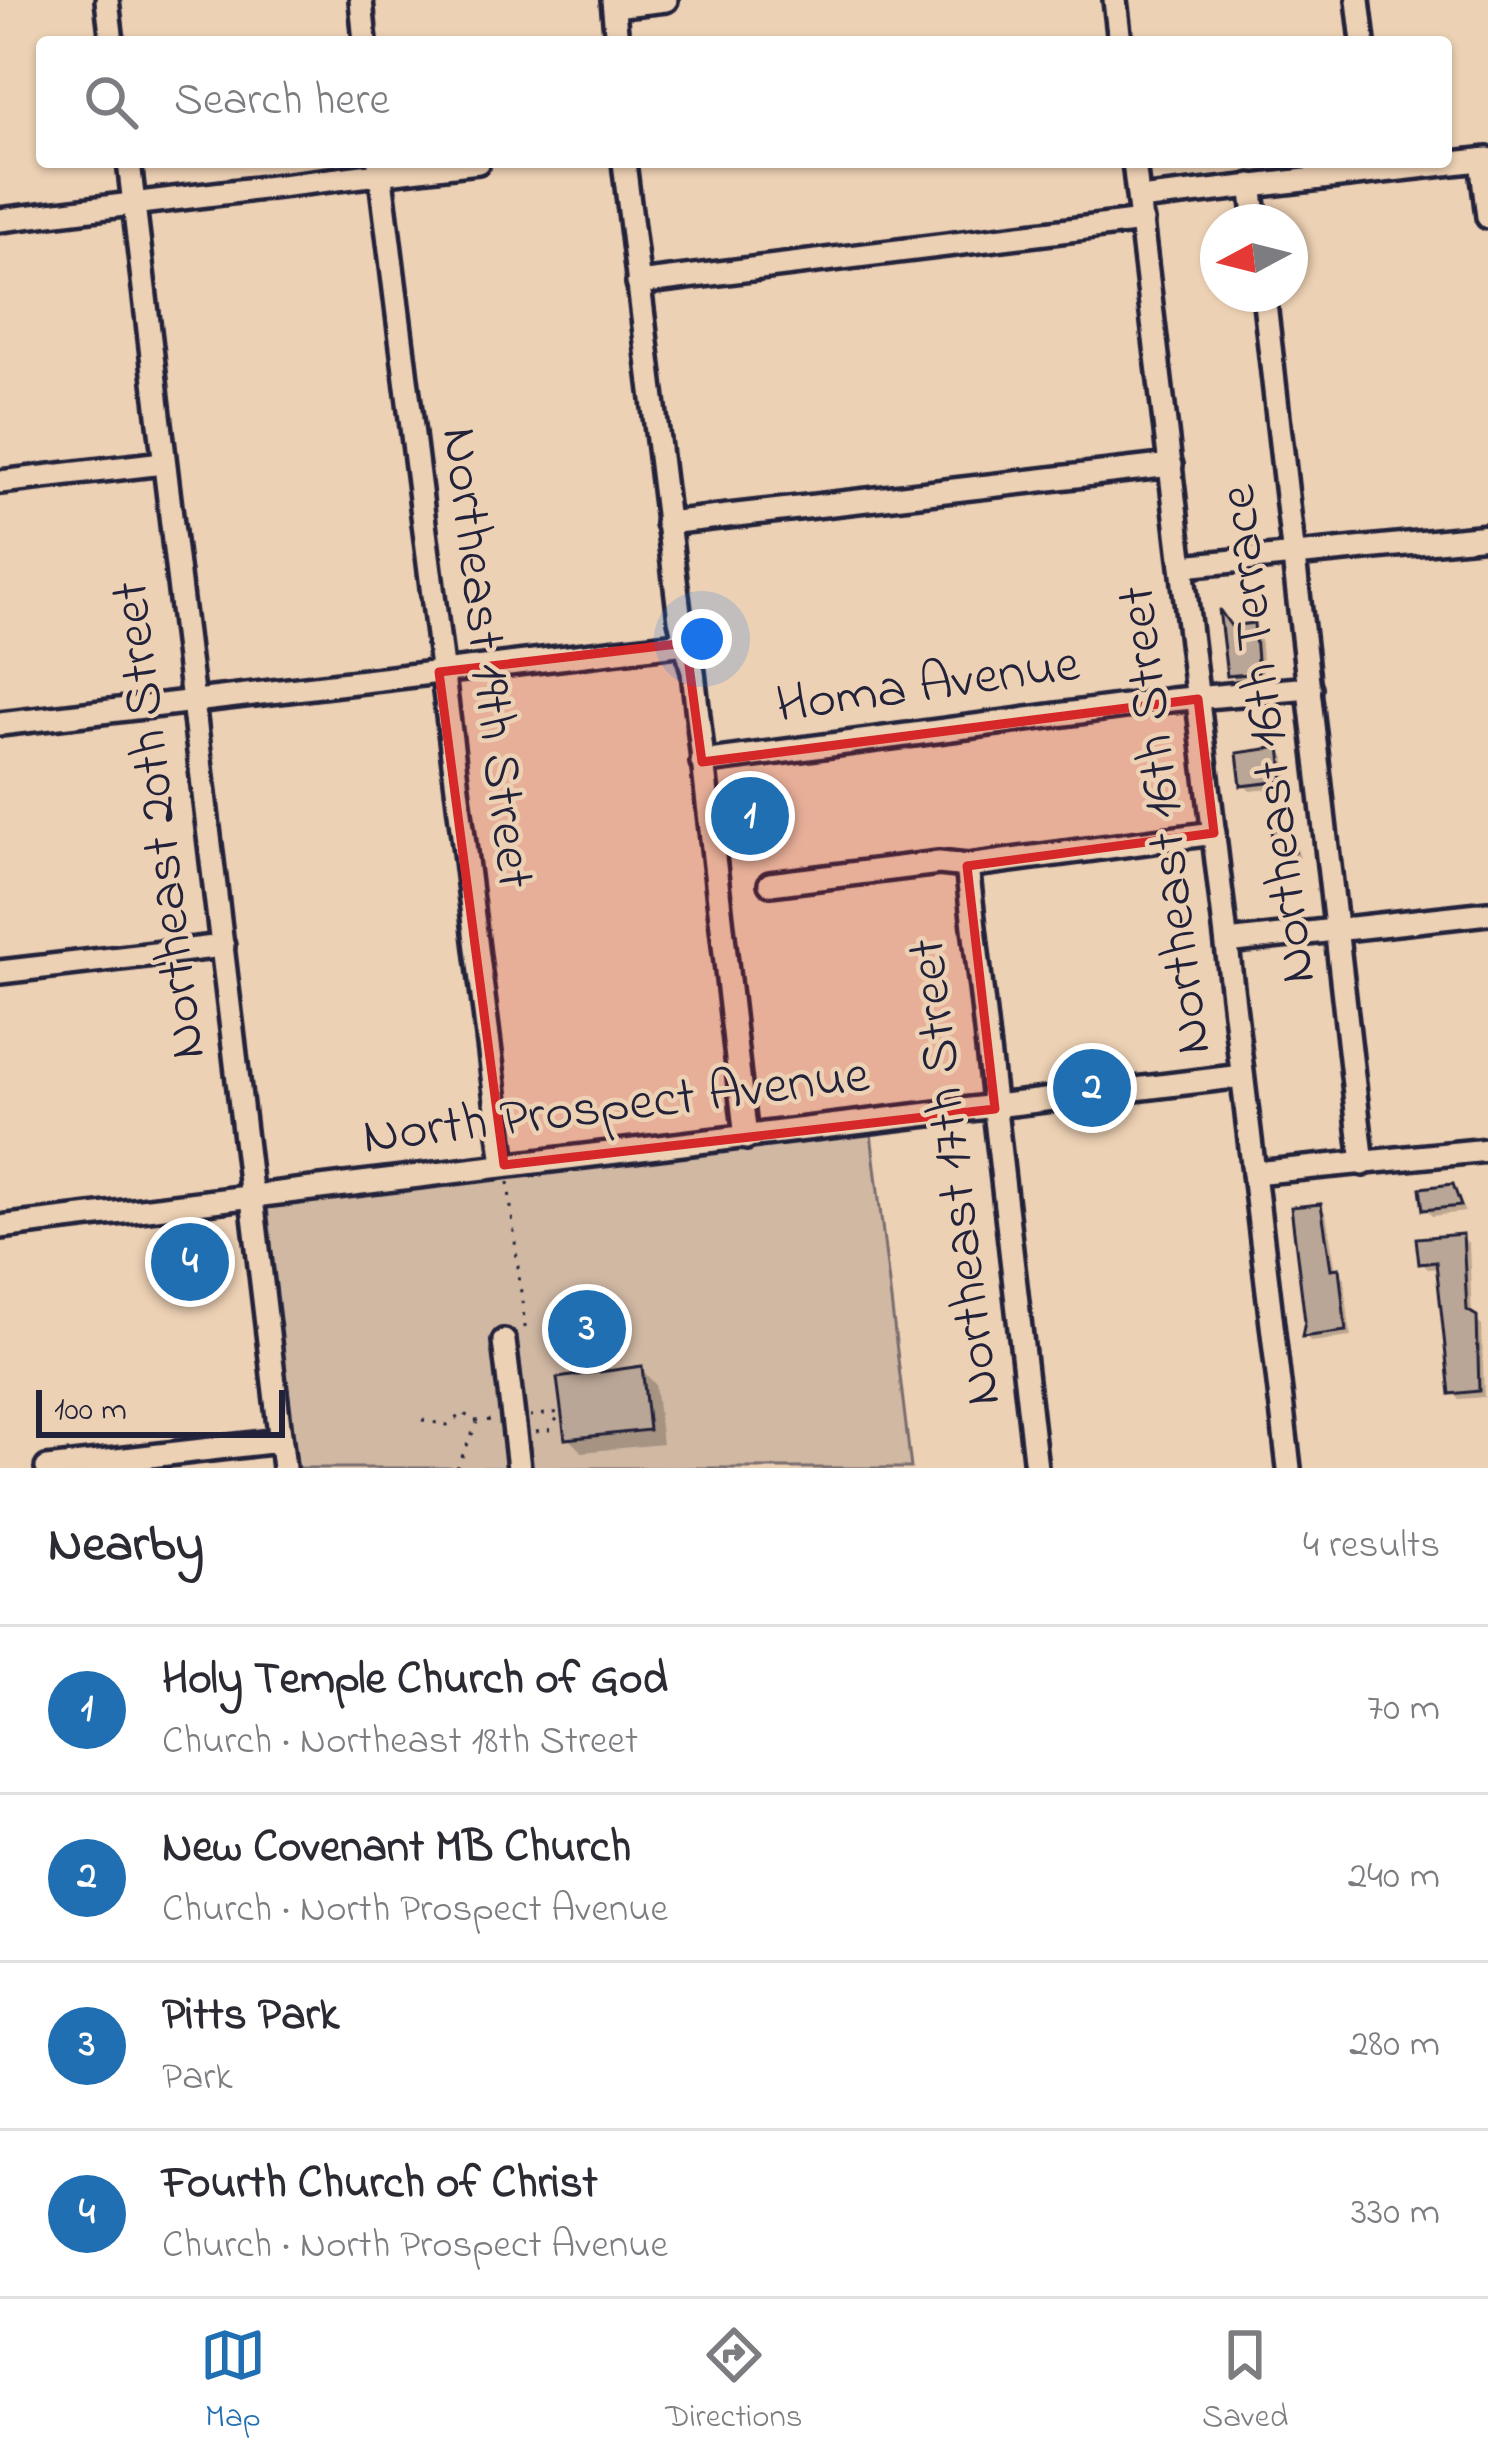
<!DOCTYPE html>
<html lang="en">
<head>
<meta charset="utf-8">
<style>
	:root { --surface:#fff; --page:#f2f2f3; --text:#2b2b33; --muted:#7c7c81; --line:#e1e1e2; --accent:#1f6fb2 }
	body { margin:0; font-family:"Indie Flower",sans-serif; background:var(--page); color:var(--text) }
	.compass { position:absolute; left:1200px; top:204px; width:108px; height:108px; border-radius:50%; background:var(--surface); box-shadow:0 3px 9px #0004; rotate:263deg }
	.scale { position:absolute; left:36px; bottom:30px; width:249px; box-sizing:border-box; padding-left:12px; border:6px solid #22223b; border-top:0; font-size:33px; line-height:42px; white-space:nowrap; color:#22223b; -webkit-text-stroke:9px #edd1b4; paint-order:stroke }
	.you { position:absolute; left:702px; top:639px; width:42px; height:42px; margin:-30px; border:9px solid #fff; border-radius:50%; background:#1a73e8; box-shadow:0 0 0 18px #1a73e833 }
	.badge { display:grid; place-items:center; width:78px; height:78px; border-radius:50%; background:var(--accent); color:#fff; font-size:39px; font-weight:700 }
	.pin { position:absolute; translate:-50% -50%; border:6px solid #fff; box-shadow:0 3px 12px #0006 }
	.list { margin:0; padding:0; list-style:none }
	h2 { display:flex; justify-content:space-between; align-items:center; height:156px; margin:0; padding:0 48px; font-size:51px }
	h2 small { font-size:39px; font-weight:400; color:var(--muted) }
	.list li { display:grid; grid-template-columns:78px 1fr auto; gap:36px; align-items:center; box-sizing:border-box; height:168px; padding:0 48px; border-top:3px solid var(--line) }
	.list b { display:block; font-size:45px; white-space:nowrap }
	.list p { margin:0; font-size:39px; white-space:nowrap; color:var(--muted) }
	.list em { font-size:39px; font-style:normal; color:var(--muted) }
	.icon { flex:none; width:66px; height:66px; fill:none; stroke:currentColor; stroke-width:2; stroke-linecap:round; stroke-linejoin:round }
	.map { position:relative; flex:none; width:1488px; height:1468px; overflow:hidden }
	.search { position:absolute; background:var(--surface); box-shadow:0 3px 9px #0004; left:36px; right:36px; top:36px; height:132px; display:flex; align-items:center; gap:30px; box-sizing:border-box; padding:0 42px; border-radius:12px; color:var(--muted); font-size:45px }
	.sheet { height:828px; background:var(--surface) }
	nav { display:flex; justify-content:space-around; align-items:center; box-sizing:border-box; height:168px; border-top:3px solid var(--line); background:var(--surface); font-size:33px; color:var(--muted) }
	nav a { display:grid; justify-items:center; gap:6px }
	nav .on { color:var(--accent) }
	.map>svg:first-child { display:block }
	.green { fill:#d0b8a3; stroke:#796d6f; stroke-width:3 }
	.shadow { fill:#0003 }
	.building { fill:#baa696; stroke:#22223b; stroke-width:3 }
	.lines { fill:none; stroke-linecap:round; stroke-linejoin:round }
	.minor-casing { stroke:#22223b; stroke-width:30 }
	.path { stroke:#22223b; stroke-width:3; stroke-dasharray:3 9; stroke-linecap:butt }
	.minor { stroke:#edd1b4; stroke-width:21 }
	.marked { fill:#d62828; fill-opacity:0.2; stroke:#d62828; stroke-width:9; stroke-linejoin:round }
	.labels { text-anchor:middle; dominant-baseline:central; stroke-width:9; stroke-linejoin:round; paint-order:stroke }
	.street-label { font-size:54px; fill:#22223b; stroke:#edd1b4 }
</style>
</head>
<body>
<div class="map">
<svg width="1488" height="1468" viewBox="0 0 1488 1468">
	<rect width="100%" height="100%" fill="#edd1b4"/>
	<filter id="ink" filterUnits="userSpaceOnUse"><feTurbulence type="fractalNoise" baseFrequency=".00833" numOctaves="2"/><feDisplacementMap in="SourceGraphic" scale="24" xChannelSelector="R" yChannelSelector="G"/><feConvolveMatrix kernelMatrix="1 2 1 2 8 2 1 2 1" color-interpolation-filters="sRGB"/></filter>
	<g filter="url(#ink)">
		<polygon class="green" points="871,1133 911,1468 295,1468 267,1206"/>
		<g class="shadow">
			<polygon points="1223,625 1253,626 1260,632 1263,678 1237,681 1230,675"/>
			<polygon points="1278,750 1285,756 1289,787 1250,791 1244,785"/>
			<polygon points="1290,829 1300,858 1283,861 1277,854"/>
			<polygon points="1451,1187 1465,1212 1432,1216 1426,1209"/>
			<polygon points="1320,1207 1326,1213 1336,1271 1344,1278 1351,1337 1311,1342 1305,1335 1294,1210"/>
			<polygon points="1462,1237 1469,1244 1472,1317 1482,1326 1484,1397 1459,1399 1453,1393 1440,1268 1428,1269 1421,1262"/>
			<polygon points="641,1369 655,1384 662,1444 582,1452 567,1437"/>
		</g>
		<g class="building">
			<polygon points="1219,609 1231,626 1254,623 1258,673 1227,676"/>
			<polygon points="1280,747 1284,781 1241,786 1237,753"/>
			<polygon points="1291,826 1295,852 1274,856 1271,829"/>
			<polygon points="1453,1184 1461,1206 1423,1210 1420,1188"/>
			<polygon points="1321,1204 1331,1269 1339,1268 1346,1331 1302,1337 1305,1321 1291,1207"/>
			<polygon points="1463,1234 1467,1310 1477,1316 1479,1391 1450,1394 1436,1262 1419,1264 1416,1238"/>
			<polygon points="642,1366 649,1430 565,1439 557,1378"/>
		</g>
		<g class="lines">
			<defs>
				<g id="minor">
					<polyline points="107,0 112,42"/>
					<polyline points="361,0 365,42"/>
					<polyline points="613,0 617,42"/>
					<polyline points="1115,0 1120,42"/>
					<polyline points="1358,0 1363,42"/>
					<polyline points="614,6 666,0"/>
					<polyline points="1481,160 1488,217"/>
					<polyline points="129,162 284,1468"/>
					<polyline points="379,162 504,1165"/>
					<polyline points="624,162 680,620 693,672 746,1138"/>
					<polyline points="1134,162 1289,1468"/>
					<polyline points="1251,185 1256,222"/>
					<polyline points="1139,199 1488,159"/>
					<polyline points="0,220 478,162"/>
					<polyline points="638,283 1142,221"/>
					<polyline points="1264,294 1363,1164"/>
					<polyline points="0,482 163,463"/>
					<polyline points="667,523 1171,465"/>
					<polyline points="1183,566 1488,536"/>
					<polyline points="0,724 686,643"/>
					<polyline points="702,762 1171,700 1310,688"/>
					<polyline points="967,866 1036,1468"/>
					<polyline points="770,884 939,863 967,866 1214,833"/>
					<polyline points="1227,942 1488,913"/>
					<polyline points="0,972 223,946"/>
					<polyline points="1254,1173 1488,1150"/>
					<polyline points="0,1227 1242,1076"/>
					<polyline points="504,1341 519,1468"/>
					<polyline points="47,1468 280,1441"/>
				</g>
			</defs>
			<use href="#minor" class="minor-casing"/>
			<g class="path">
				<polyline points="508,1182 526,1335"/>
				<polyline points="530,1416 561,1412"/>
				<polyline points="422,1420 447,1425 463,1413 474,1421 497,1420"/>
				<polyline points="536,1432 549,1430 560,1414"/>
				<polyline points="457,1468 477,1423"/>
			</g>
			<use href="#minor" class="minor"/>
		</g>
	</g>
	<path class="marked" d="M686 643 702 762 1198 699 1214 833 967 866 995 1109 504 1165 439 672Z"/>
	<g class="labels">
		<g class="street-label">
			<text transform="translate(485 658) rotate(83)">Northeast 19th Street</text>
			<text transform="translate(928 687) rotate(-8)">Homa Avenue</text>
			<text transform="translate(1270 734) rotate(-97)">Northeast 16th Terrace</text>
			<text transform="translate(161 820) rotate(-97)">Northeast 20th Street</text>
			<text transform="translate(1167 820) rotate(-97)">Northeast 16th Street</text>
			<text transform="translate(616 1108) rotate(-7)">North Prospect Avenue</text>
			<text transform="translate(957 1172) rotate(-97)">Northeast 17th Street</text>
		</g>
	</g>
</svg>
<svg class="compass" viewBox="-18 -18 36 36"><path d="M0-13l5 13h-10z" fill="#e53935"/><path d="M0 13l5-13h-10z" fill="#7c7c81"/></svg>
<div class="scale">100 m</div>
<div class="you"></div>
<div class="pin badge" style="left:750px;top:816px">1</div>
<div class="pin badge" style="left:1092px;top:1088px">2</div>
<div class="pin badge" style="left:587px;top:1329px">3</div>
<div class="pin badge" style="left:190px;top:1262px">4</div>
<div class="search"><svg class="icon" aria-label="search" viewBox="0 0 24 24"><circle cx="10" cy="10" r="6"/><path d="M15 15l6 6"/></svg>Search here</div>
</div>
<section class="sheet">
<h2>Nearby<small>4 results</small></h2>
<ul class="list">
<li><span class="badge">1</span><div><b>Holy Temple Church of God</b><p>Church · Northeast 18th Street</p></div><em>70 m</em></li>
<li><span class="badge">2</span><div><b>New Covenant MB Church</b><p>Church · North Prospect Avenue</p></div><em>240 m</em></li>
<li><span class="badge">3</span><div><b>Pitts Park</b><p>Park</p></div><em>280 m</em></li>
<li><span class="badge">4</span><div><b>Fourth Church of Christ</b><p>Church · North Prospect Avenue</p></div><em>330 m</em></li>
</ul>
</section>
<nav>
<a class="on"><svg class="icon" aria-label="map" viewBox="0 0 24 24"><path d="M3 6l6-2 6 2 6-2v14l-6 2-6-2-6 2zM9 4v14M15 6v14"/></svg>Map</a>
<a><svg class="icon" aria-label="directions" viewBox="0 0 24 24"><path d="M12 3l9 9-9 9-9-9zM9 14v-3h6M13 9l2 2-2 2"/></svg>Directions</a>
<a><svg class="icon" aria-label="saved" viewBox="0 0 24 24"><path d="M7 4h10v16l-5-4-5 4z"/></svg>Saved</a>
</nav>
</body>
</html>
